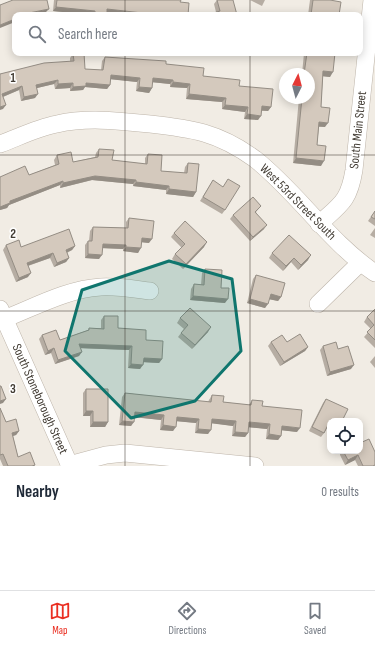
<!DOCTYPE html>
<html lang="en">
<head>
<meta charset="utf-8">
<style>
	:root { --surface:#fff; --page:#f6f6f7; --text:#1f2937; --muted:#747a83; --line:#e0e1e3; --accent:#ea2f22 }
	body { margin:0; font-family:"Sofia Sans Condensed",sans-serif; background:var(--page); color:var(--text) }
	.controls { position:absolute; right:12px; bottom:12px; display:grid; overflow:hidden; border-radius:8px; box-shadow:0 2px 10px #0003 }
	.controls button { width:36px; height:36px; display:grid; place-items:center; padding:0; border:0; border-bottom:1px solid var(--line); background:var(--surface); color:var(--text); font:20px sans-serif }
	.compass { position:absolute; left:279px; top:68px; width:36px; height:36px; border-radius:50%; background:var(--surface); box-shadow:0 2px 10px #0003; rotate:6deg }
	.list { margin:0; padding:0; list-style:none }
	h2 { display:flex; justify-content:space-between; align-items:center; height:52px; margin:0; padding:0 16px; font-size:17px }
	h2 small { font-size:13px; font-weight:400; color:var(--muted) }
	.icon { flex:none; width:22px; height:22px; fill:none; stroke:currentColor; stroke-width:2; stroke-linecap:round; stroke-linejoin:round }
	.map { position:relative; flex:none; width:375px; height:466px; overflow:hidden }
	.search { position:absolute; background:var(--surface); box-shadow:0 2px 10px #0003; left:12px; right:12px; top:12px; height:44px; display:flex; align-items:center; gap:10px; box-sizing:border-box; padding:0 14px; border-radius:8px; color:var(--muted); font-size:15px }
	.sheet { height:124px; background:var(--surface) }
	nav { display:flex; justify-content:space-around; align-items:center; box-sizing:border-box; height:56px; border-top:1px solid var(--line); background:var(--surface); font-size:11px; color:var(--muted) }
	nav a { display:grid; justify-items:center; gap:2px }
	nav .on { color:var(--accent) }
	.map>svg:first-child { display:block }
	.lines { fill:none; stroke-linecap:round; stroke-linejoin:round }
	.minor-casing { stroke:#beb5aa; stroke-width:18 }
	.minor { stroke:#fff; stroke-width:17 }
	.wall { fill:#b6ada3 }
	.shaded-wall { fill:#948d84 }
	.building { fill:#d4c9bd; stroke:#948d84 }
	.marked { fill:#0f766e; fill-opacity:0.2; stroke:#0f766e; stroke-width:3; stroke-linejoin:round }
	.grid { fill:none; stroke:#423c34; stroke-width:1; stroke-opacity:0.55 }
	.labels { text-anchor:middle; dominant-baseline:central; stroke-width:3; stroke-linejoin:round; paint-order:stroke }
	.street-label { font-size:13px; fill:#423c34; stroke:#fff }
	.grid-label { font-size:13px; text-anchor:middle; font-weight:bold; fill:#423c34; stroke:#fff; stroke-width:3; stroke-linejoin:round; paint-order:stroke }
</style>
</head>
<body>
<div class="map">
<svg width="375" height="466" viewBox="0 0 375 466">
	<rect width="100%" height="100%" fill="#f1ece4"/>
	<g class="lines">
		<defs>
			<g id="minor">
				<path d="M0 144C19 137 37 128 57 124 87 117 120 121 150 124 168 126 186 128 204 133 221 138 240 148 255 159 298 193 329 242 375 273"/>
				<path d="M319 224C341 204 349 201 354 170L372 0"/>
				<polyline points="318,304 360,263"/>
				<polyline points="0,309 70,466"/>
				<path d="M4 319C35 307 67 289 101 287 117 286 134 289 150 291"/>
				<polyline points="69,465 106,455 125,453 255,466"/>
			</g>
		</defs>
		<use href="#minor" class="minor-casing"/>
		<use href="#minor" class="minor"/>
	</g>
	<g class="wall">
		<polygon points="54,0 181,0 107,14 107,15 92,15 53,11"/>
		<polygon points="217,0 237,15 216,12 214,4"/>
		<polygon points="250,0 265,0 262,6"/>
		<polygon points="310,0 330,0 339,15 308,15"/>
		<polygon points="304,53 335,53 330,77 323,76 321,107 325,127 319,127 317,145 321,166 293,163 299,98 309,98 309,74 302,74"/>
		<polygon points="73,54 85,69 101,70 102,61 105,57 166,64 203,76 239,86 271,107 268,111 261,111 258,120 244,119 245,112 222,109 222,102 186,99 187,88 170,87 170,84 152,82 152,88 149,93 136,91 137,82 111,79 110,85 107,89 85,87 83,90 70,91 70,88 55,89 54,84 37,88 35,98 21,101 19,90 3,97 3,109 0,74 70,62 70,58"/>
		<polygon points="99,149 112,160 145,164 145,158 148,154 161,171 184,173 185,167 188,163 196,192 193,197 166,194 166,190 133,186 133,184 92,180 60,188 60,185 9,205 7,208 0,210 0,177 29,175 55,165 54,160 57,155 73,162 95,157 96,153"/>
		<polygon points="213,180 225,210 222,214 200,201"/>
		<polygon points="261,206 256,212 264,229 250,241 230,219 233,215"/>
		<polygon points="375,211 375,226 368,221"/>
		<polygon points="129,218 149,243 142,242 138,253 123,251 123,249 102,248 99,259 85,258 85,245 88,241 89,241 90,231 93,227 126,228 126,222"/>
		<polygon points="375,228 375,238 370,235"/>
		<polygon points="174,233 204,247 183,269 172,259 175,254 182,248 171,237"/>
		<polygon points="6,245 21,247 75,246 72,250 67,253 69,258 66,262 54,267 50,258 28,266 28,277 16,282 3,250"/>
		<polygon points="272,253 308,260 298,270 291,262 283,271 269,258"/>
		<polygon points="205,269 221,288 225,303 190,300 191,289 194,284 201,285 202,273"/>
		<polygon points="256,275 281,297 278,301 269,299 265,308 247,303 253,279"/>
		<polygon points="375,309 375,348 364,337 371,329 364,322 367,317"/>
		<polygon points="104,316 118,328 146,340 162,359 159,363 143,362 140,369 128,368 129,350 81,348 79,356 55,364 51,353 45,355 39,339 42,335 60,340 88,330 89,328 101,328 101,320"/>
		<polygon points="180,318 208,332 192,349 178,337 184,329 177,323"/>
		<polygon points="271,342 287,342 308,347 305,351 280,366 268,346"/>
		<polygon points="323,346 338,349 351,369 327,376 320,350"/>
		<polygon points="375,356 375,368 370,362"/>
		<polygon points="86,389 108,422 105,427 90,427 90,416 83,416 83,393"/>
		<polygon points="125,393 208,402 209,400 212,395 223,402 249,405 252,400 262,406 297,432 282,430 281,436 278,440 266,439 267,429 249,427 248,433 245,437 232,436 233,426 212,423 208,434 195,433 196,423 177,421 173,431 160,430 161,420 135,417 131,426 119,425 122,397"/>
		<polygon points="326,399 342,421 330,421 330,425 329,424 324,433 321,437 309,431 323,403"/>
		<polygon points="0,408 6,422 19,431 16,435 13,436 18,457 35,465 34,466 3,466 0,459"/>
		<polygon points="340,451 360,451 375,466 358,466 355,460 345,465 340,455"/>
	</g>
	<g class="shaded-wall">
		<polygon points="56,7 95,11 92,15 53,11"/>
		<polygon points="49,9 45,13 36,15 19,15"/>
		<polygon points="107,9 160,15 120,15 104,13"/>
		<polygon points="15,19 15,22 0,28 0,25"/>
		<polygon points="323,71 333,72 330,77 320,76"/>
		<polygon points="111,75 140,78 137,82 108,79"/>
		<polygon points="153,78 173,80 170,84 150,82"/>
		<polygon points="58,80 54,84 33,89 36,85"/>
		<polygon points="173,82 190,84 187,88 170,87"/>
		<polygon points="73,83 70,88 55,89 58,84"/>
		<polygon points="86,83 110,85 107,89 85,87 83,90 70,91 73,87"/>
		<polygon points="22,86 19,90 0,98 2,94"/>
		<polygon points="139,87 152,88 149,93 136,91"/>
		<polygon points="38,94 35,98 21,101 24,97"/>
		<polygon points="189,94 226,98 222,102 186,99"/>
		<polygon points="6,105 3,109 0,110 0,107"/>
		<polygon points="225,105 248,107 245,112 222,109"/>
		<polygon points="262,106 271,107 268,111 259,110"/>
		<polygon points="247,114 261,116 258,120 244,119"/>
		<polygon points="319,122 328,123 325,127 316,126"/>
		<polygon points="296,158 324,161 321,166 293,163"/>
		<polygon points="95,176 136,180 133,184 92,180 60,188 63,183"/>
		<polygon points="63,181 60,185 9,205 7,208 0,210 0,207 10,201"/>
		<polygon points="136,182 169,186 166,190 133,186"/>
		<polygon points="169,189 196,192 193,197 166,194"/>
		<polygon points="267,225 264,229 250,241 253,237"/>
		<polygon points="142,238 152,239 149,243 139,242"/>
		<polygon points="207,242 204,247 183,269 186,264"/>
		<polygon points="103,244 126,245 123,249 100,248"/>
		<polygon points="75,246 72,250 63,254 66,250"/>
		<polygon points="126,247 141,248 138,253 123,251"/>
		<polygon points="53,253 50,258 24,267 27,263"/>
		<polygon points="88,254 102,255 99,259 85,258"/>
		<polygon points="311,255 308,260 298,270 301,265"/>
		<polygon points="69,258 66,262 54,267 57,263"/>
		<polygon points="294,258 291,262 283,271 286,266"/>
		<polygon points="31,273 28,277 16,282 19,278"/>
		<polygon points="271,294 281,297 278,301 268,299"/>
		<polygon points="193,296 228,299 225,303 190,300"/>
		<polygon points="250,299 268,304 265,308 247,303"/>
		<polygon points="211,327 208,332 192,349 195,345"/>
		<polygon points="79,344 132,346 129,350 76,348"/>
		<polygon points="308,347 305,351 280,366 284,362"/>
		<polygon points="54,348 51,353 45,355 48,351"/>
		<polygon points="82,352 79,356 55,364 58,360"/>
		<polygon points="144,358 162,359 159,363 141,362"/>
		<polygon points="131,364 143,365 140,369 128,368"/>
		<polygon points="354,365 351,369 327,376 330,372"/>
		<polygon points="6,399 3,403 0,404 0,401"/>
		<polygon points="86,411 93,411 90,416 83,416"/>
		<polygon points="135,412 164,415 161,420 132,417"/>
		<polygon points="177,417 199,419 196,423 174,421"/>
		<polygon points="212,419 236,421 233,426 209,423"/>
		<polygon points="122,421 134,422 131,426 119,425"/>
		<polygon points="93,422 108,422 105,427 90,427"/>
		<polygon points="249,422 270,424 267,429 246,427"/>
		<polygon points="163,425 176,427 173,431 160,430"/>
		<polygon points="282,426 300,428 297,432 279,430"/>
		<polygon points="198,429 211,430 208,434 195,433"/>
		<polygon points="19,431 16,435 9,437 12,433"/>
		<polygon points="235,432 248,433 245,437 232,436"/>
		<polygon points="269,434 281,436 278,440 266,439"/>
		<polygon points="358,455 355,460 345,465 348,460"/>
	</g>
	<g class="building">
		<polygon points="13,0 47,0 49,9 19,15 15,15 15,19 0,25 0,5"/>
		<polygon points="57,0 181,0 180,2 189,3 188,15 160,15 107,9 107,15 95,15 95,11 56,7"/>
		<polygon points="217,0 233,0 237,15 207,15 220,11"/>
		<polygon points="313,0 330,0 341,2 339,15 311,15"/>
		<polygon points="84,53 85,69 103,70 105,57 166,61 166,64 204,68 203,76 240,80 239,86 273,89 271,107 262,106 261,116 247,114 248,107 225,105 226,98 189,94 190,84 173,82 173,80 153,78 152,88 139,87 140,78 111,75 110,85 86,83 86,86 73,87 73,83 58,84 58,80 36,85 38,94 24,97 22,86 2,94 6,105 0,107 0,74 44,63 74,61 73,54"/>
		<polygon points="307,53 335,53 333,72 323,71 321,107 330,108 328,123 319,122 317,145 326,146 324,161 296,158 302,98 309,98 309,74 304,74"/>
		<polygon points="99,149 114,150 112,160 147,164 148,154 162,155 161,171 187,173 188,163 199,164 196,192 169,189 169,186 136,182 136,180 95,176 63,183 63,181 10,201 10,203 0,207 0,177 25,166 29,175 59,164 57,155 71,152 73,162 98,157"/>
		<polygon points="228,179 240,186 225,210 203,197 213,180 223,187"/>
		<polygon points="253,197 261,206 255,212 267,225 253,237 233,215"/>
		<polygon points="375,211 375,219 371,217"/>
		<polygon points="129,218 154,221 152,239 142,238 141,248 126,247 126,245 103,244 102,255 88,254 88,241 92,241 93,227 128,228"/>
		<polygon points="185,221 207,242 186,264 175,254 185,244 174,233"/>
		<polygon points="69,229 75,246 66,250 69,258 57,263 53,253 27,263 31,273 19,278 6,245 19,240 21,247"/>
		<polygon points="289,235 311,255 301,265 294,258 286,266 272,253"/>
		<polygon points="205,269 222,270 221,288 229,288 228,299 193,296 194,284 204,285"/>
		<polygon points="256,275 285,283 281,297 271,294 268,304 250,299"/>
		<polygon points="190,308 211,327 195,345 181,333 188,325 180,318"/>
		<polygon points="375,309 375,340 367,332 374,325 367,317"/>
		<polygon points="104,316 118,316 118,328 146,330 146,340 163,341 162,359 144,358 143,365 131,364 132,346 79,344 82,352 58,360 54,348 48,351 42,335 56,330 60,340 89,330 89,328 104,329"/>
		<polygon points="300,334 308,347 284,362 271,342 282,335 287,342"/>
		<polygon points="336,342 338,349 348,346 354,365 330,372 323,346"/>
		<polygon points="0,386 1,386 6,399 0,401"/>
		<polygon points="86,389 108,389 108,422 93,422 93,411 86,411"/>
		<polygon points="125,393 211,402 212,395 224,396 223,402 251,405 252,400 263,401 262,406 302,410 300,428 282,426 281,436 269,434 270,424 249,422 248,433 235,432 236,421 212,419 211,430 198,429 199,419 177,417 176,427 163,425 164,415 135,412 134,422 122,421"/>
		<polygon points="326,399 348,409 342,421 335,421 331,419 324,433 312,427"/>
		<polygon points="0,408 6,422 16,419 19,431 12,433 18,457 30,452 35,465 32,466 8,466 3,454 0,455"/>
		<polygon points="369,439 375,452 375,465 373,466 363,466 358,455 348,460 343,451 360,451 360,443"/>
	</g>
	<path class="marked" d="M169 261 232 279 241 351 195 401 131 418 65 351 82 290Z"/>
	<path class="grid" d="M125 0V15M250 0V15M125 53V466M250 53V466M0 155H375M0 311H375"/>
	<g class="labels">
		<g class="street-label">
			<text transform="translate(358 130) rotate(-84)">South Main Street</text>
			<text transform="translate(298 202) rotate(45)">West 53rd Street South</text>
			<text transform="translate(40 399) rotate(66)">South Stoneborough Street</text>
		</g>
	</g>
	<g class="grid-label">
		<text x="13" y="82">1</text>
		<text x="13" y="238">2</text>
		<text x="13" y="393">3</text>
	</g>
</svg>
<div class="controls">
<button><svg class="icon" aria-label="locate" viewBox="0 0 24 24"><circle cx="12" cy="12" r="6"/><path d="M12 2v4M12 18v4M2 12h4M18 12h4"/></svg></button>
</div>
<svg class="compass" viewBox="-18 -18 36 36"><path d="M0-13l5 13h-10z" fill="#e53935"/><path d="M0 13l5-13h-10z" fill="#747a83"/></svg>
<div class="search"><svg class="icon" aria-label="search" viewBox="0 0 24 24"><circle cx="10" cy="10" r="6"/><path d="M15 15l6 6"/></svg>Search here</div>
</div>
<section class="sheet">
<h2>Nearby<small>0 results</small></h2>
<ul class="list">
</ul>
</section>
<nav>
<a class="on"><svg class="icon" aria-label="map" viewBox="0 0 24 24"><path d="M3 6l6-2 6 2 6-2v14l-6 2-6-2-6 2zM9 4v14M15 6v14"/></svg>Map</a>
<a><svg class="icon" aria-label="directions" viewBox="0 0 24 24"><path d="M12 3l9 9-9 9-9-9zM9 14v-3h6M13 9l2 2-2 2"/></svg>Directions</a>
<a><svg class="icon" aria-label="saved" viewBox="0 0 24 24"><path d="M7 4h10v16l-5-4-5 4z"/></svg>Saved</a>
</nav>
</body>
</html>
